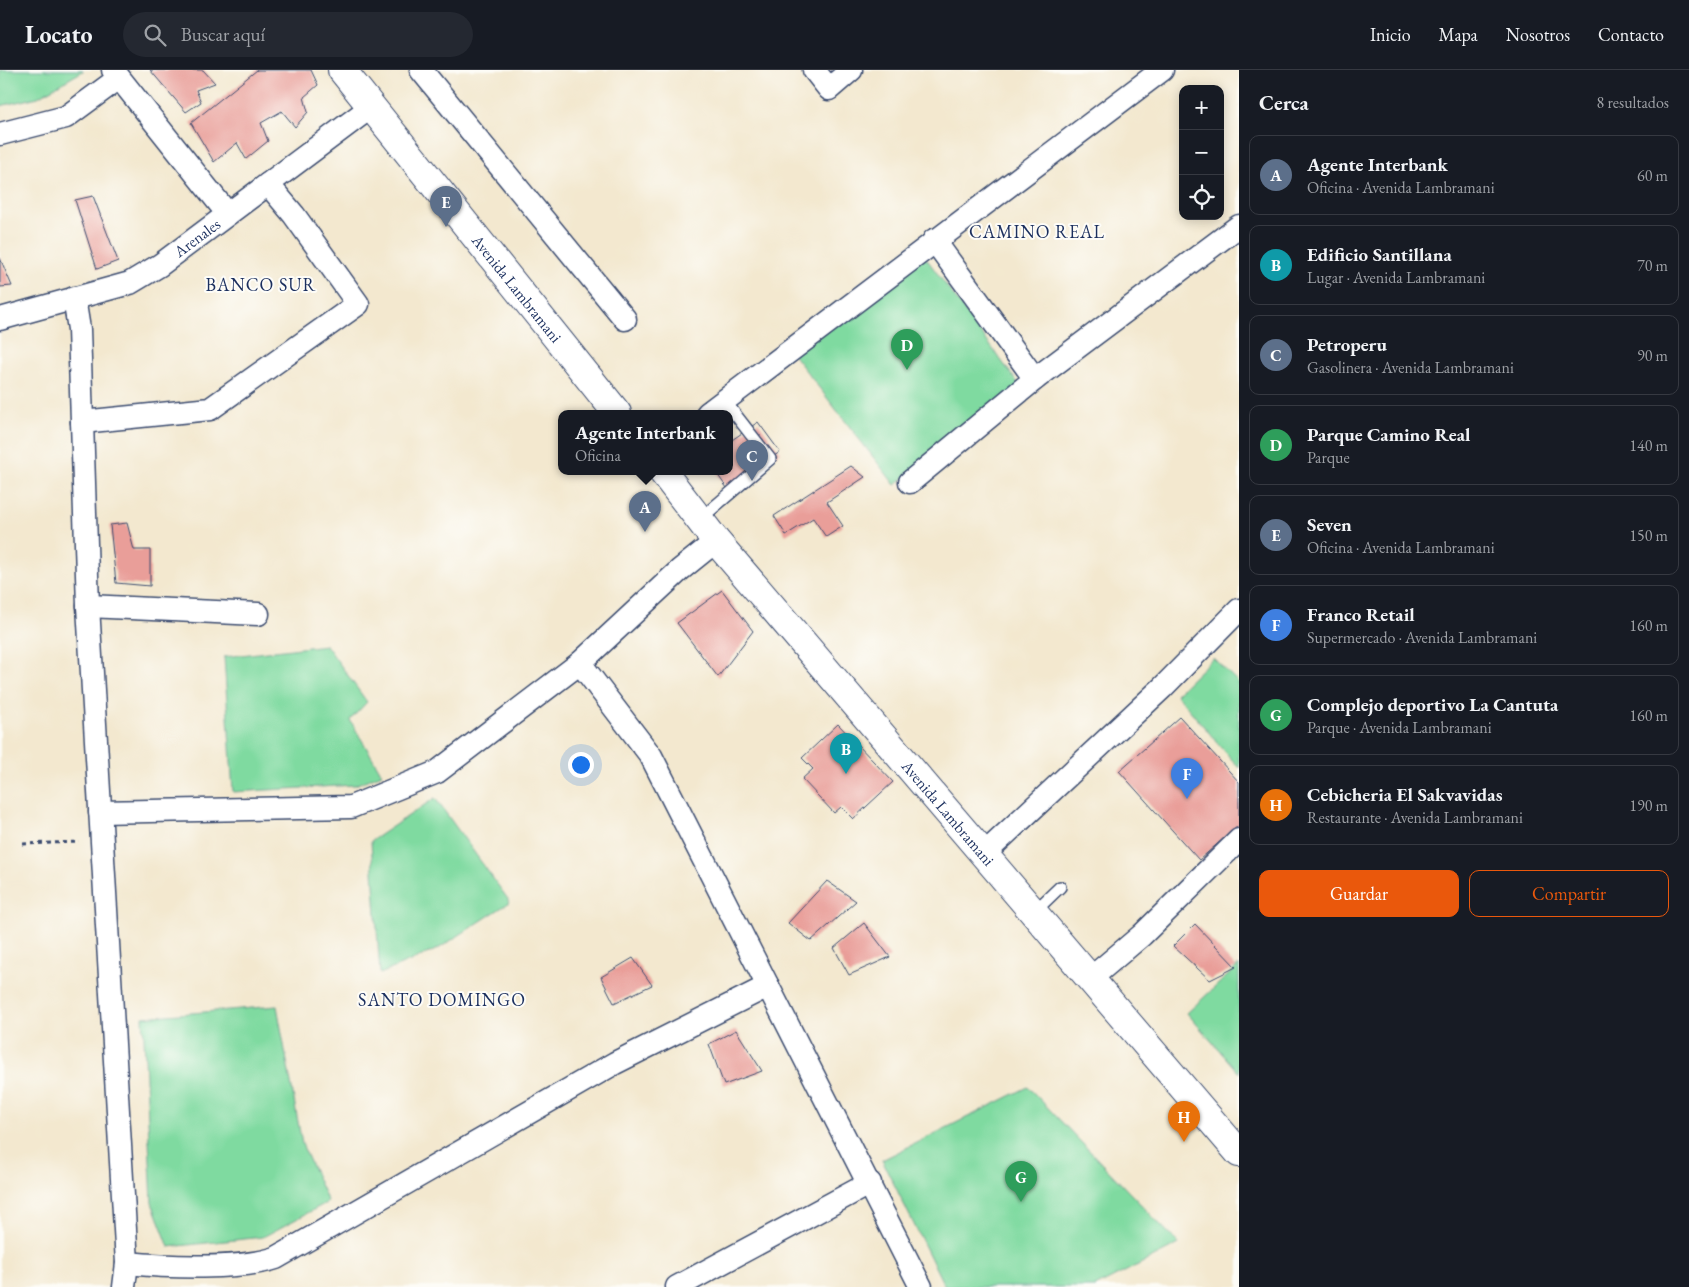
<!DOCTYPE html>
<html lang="es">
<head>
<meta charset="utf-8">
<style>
	:root { --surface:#171b24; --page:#242831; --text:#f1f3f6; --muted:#9ea1a6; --line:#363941; --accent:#ea580c }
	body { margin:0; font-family:"EB Garamond",serif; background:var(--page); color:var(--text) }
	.controls { position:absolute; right:15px; top:15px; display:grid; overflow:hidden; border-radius:10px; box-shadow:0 2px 12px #0003 }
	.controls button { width:45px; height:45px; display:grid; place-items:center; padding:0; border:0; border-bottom:1px solid var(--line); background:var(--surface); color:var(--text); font:25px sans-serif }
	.you { position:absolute; left:580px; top:694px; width:18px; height:18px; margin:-12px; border:4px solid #fff; border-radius:50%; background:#1a73e8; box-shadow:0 0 0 8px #1a73e833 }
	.badge { display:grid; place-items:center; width:32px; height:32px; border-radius:50%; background:var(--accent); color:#fff; font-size:16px; font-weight:700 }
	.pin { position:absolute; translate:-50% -41px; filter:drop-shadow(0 1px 2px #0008) }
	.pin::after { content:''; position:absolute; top:26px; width:18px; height:15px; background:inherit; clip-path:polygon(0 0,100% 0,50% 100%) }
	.popup { position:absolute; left:558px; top:340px; width:175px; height:65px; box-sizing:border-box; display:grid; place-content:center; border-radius:10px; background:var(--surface); filter:drop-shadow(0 1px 4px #0005); font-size:16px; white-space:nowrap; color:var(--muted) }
	.popup b { font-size:19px; color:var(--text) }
	.popup::after { content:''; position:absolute; left:50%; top:100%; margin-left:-10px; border:10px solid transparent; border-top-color:var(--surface) }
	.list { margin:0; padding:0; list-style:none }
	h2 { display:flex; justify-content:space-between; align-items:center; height:65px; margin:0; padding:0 20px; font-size:21px }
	h2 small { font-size:16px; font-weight:400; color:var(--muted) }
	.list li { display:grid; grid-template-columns:32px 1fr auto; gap:15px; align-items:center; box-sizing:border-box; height:80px; margin:0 10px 10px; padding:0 10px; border:1px solid var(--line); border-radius:10px }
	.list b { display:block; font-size:19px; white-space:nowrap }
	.list p { margin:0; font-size:16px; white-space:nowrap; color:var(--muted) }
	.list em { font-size:16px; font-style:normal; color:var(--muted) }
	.actions { display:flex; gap:10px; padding:15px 20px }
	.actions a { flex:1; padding:11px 0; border:1px solid var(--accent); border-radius:10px; text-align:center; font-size:18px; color:var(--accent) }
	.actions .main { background:var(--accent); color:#fff }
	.icon { flex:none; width:28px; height:28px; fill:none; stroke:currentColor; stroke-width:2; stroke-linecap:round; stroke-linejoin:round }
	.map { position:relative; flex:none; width:1239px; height:1217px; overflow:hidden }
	header { display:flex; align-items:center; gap:30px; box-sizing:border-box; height:70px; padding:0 25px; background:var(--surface); border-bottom:1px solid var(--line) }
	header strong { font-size:24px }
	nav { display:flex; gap:28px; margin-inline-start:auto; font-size:18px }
	.search { width:350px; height:45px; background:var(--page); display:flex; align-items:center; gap:12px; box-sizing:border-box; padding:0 18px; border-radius:28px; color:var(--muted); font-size:19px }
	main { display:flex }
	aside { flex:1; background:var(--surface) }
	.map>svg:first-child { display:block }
	.green { fill:#7fdaa0; stroke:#4d847f }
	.building { fill:#e99e99 }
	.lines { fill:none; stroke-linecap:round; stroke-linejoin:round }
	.service-casing { stroke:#3b4b6f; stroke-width:14 }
	.minor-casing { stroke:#3b4b6f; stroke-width:25 }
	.secondary-casing { stroke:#3b4b6f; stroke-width:30 }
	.path { stroke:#3b4b6f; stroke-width:3; stroke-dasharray:4 4; stroke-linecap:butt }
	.service { stroke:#fff; stroke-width:11 }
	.minor { stroke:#fff; stroke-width:22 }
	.secondary { stroke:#fff; stroke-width:28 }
	.labels { text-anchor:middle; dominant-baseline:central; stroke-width:4; stroke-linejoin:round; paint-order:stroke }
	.street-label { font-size:16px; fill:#1b2f5e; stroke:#fdfcf7 }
	.neighbourhood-label { font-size:18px; letter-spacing:1px; fill:#1b2f5e; stroke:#fdfcf7 }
</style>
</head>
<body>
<header>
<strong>Locato</strong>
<div class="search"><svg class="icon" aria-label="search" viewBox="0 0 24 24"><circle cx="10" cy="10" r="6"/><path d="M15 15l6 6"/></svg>Buscar aquí</div>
<nav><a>Inicio</a><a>Mapa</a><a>Nosotros</a><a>Contacto</a></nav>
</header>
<main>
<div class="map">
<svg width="1239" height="1217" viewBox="0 0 1239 1217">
	<rect width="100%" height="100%" fill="#fdfcf7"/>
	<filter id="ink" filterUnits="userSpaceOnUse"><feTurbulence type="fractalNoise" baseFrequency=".02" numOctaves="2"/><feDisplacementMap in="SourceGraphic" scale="10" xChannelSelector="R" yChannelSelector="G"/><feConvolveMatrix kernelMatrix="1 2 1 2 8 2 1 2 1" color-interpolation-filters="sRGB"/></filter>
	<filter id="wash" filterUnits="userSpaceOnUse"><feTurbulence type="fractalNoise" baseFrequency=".0096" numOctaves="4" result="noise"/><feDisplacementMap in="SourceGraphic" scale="20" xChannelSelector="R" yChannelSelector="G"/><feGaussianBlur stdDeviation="1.12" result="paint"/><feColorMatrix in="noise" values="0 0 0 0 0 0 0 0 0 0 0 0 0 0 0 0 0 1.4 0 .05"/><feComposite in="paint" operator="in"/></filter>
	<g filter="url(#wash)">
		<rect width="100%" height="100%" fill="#f3e8cf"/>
		<g class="green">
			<polygon points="0,0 83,0 83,1 38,27 0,36"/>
			<polygon points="923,184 1020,316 895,415 792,283"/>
			<polygon points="326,575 367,632 350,650 382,704 355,715 233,722 224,587"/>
			<polygon points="1213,588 1239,613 1239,698 1176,624"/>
			<polygon points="435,728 510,832 438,879 380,904 371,771"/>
			<polygon points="1239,895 1239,1003 1187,943"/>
			<polygon points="277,936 302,1074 328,1132 263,1167 169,1177 152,1133 143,947"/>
			<polygon points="1028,1017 1179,1174 1095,1217 945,1217 882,1090"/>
		</g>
		<g id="blocks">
			<g class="building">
				<polygon points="150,0 203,0 215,13 196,20 201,32 186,42"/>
				<polygon points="257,0 311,0 318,15 304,27 308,42 295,57 282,41 261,53 268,71 246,89 237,73 214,92 191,53"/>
				<polygon points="93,126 118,191 97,199 75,130"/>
				<polygon points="0,188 12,216 0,217"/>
				<polygon points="758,352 780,382 727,418 715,401 729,401 729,372"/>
				<polygon points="851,396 865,407 827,432 843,456 826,467 813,448 786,465 774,446"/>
				<polygon points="127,453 134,480 150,480 150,516 116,513 110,455"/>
				<polygon points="722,520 753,561 718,607 677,553"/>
				<polygon points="1180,647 1239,712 1239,755 1199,790 1119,701"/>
				<polygon points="838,654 893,712 853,749 841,737 834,743 802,709 813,699 802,688"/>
				<polygon points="827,811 856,831 811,871 788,853"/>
				<polygon points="864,853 890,887 849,905 834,878"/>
				<polygon points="1195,854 1236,897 1210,910 1173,876"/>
				<polygon points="633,888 652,915 614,933 601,907"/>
				<polygon points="736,960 762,1001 724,1015 709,974"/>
			</g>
		</g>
	</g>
	<g filter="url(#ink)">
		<use href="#blocks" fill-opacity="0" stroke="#3b4b6f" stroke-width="1"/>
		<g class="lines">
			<defs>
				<g id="service">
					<polyline points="699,450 770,389 724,330"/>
					<polyline points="1033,843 1060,817"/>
				</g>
				<g id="minor">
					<polyline points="113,0 227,143"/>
					<polyline points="421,0 625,249"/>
					<polyline points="814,0 829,19 851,0"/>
					<polyline points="0,64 66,47 119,8"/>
					<polyline points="934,170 1035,309"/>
					<polyline points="74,228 79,259 88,536 127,1193 124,1217"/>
					<path id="s1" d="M0 249 130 213 160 195 371 37"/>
					<polyline points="708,343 1162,0"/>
					<polyline points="82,352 210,339 358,234 294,145 268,114"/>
					<polyline points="910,412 1035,309 1239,156"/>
					<polyline points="88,536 258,544"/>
					<polyline points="580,593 651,686 921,1217"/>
					<polyline points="100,742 351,737 437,702 580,593 680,500 716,471"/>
					<polyline points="983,785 1162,618 1239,540"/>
					<polyline points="1090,909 1142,865 1239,770"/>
					<path d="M127 1193C166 1197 240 1200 276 1188L615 993 768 916"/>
					<polyline points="677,1217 870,1113"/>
				</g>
				<g id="secondary">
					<path id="s2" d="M342 0 617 343"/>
					<path id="s3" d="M662 401 716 471 1239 1083"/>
				</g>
			</defs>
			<use href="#service" class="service-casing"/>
			<use href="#minor" class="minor-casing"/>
			<use href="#secondary" class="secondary-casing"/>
			<polyline class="path" points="23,774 79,772"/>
			<use href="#service" class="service"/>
			<use href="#minor" class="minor"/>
			<use href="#secondary" class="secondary"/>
		</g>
	</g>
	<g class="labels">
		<g class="street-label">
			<text stroke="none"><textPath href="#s1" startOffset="216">Arenales</textPath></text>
			<text stroke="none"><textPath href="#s2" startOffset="280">Avenida Lambramani</textPath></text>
			<text stroke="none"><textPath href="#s3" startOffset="446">Avenida Lambramani</textPath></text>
		</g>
		<g class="neighbourhood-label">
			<text x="1037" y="161">CAMINO REAL</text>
			<text x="261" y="214">BANCO SUR</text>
			<text x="442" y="929">SANTO DOMINGO</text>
		</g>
	</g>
</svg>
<div class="controls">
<button>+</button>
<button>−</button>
<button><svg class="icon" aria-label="locate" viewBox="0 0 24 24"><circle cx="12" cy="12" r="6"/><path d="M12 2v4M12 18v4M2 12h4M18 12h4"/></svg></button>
</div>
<div class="you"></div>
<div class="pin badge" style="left:645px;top:462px;background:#5c6f8a">A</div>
<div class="popup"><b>Agente Interbank</b>Oficina</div>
<div class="pin badge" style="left:846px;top:704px;background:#0f9aa8">B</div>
<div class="pin badge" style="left:752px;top:411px;background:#5c6f8a">C</div>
<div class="pin badge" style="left:907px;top:300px;background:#2e9e5b">D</div>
<div class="pin badge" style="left:446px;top:157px;background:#5c6f8a">E</div>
<div class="pin badge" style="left:1187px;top:729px;background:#3f7fe0">F</div>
<div class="pin badge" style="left:1021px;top:1132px;background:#2e9e5b">G</div>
<div class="pin badge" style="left:1184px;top:1072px;background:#e8710a">H</div>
</div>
<aside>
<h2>Cerca<small>8 resultados</small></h2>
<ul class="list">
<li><span class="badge" style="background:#5c6f8a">A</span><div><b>Agente Interbank</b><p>Oficina · Avenida Lambramani</p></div><em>60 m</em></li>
<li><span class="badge" style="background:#0f9aa8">B</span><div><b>Edificio Santillana</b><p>Lugar · Avenida Lambramani</p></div><em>70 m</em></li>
<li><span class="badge" style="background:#5c6f8a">C</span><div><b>Petroperu</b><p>Gasolinera · Avenida Lambramani</p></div><em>90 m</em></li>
<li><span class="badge" style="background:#2e9e5b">D</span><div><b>Parque Camino Real</b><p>Parque</p></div><em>140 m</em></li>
<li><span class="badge" style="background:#5c6f8a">E</span><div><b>Seven</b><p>Oficina · Avenida Lambramani</p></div><em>150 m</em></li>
<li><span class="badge" style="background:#3f7fe0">F</span><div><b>Franco Retail</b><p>Supermercado · Avenida Lambramani</p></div><em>160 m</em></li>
<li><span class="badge" style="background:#2e9e5b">G</span><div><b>Complejo deportivo La Cantuta</b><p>Parque · Avenida Lambramani</p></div><em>160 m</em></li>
<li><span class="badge" style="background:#e8710a">H</span><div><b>Cebicheria El Sakvavidas</b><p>Restaurante · Avenida Lambramani</p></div><em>190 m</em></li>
</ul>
<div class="actions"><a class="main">Guardar</a><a>Compartir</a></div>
</aside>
</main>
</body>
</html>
